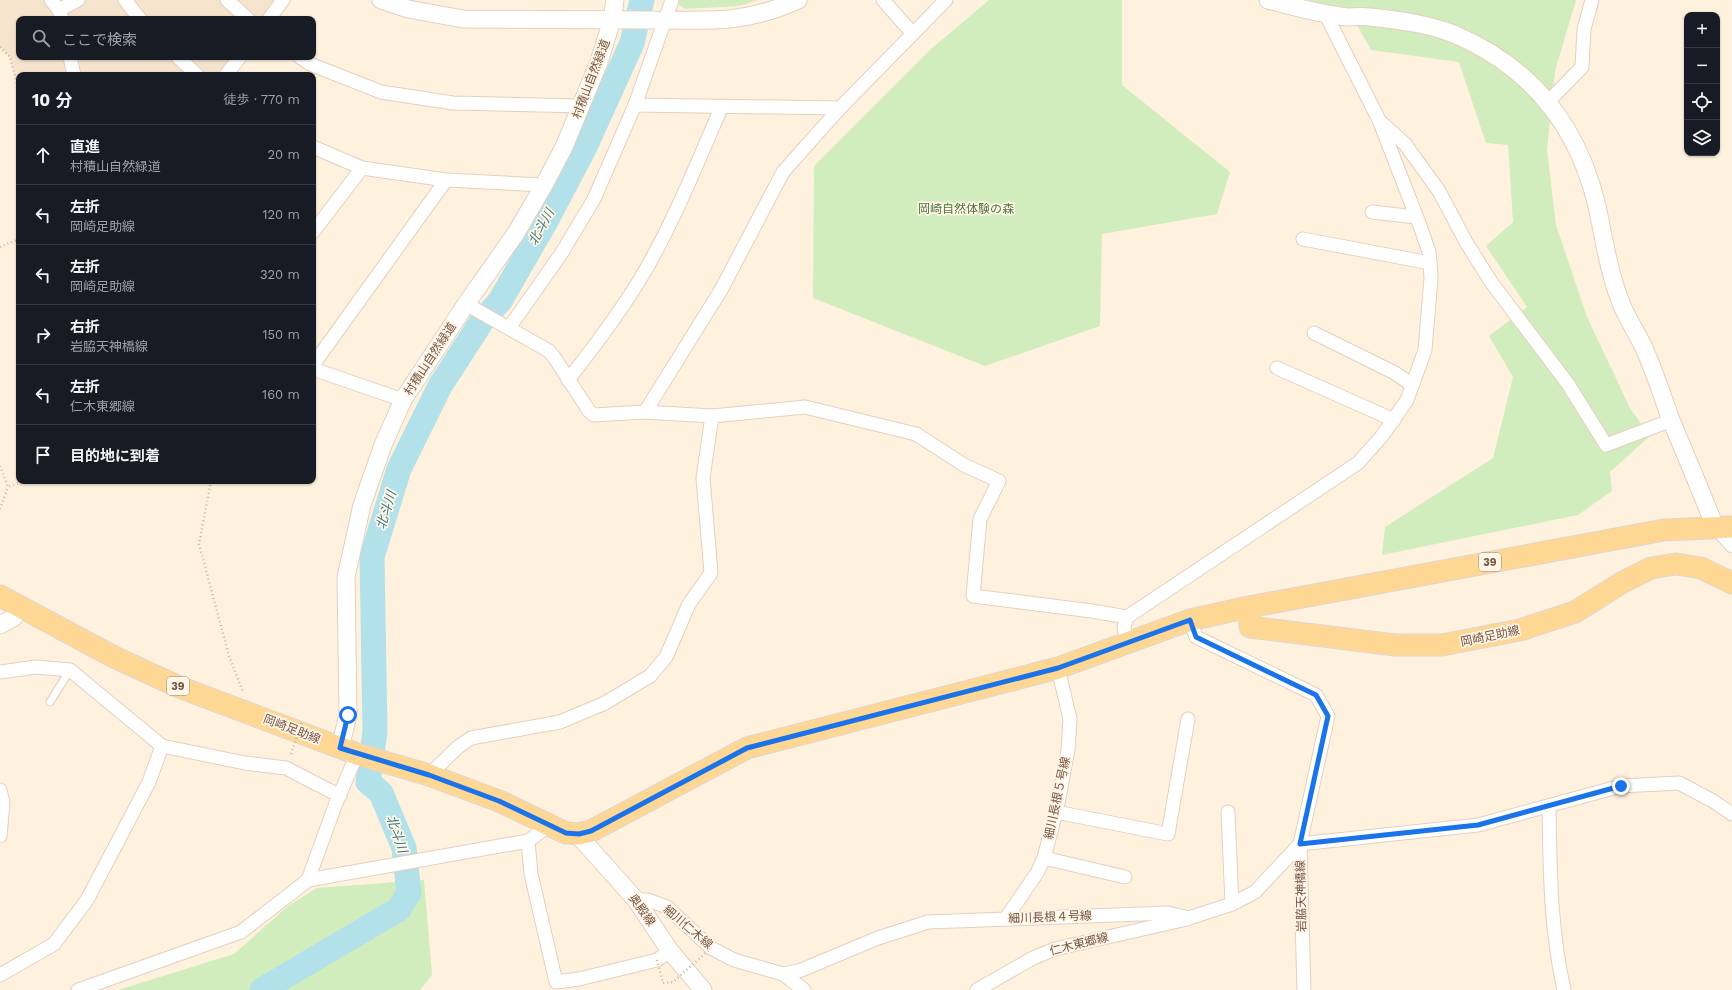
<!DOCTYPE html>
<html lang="ja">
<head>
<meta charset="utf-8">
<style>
	:root { --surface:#171b24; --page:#242831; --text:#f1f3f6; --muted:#9ea1a6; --line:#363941 }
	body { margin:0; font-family:"Work Sans","Noto Sans JP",sans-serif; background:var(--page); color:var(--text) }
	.controls { position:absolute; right:12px; top:12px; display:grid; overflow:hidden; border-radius:8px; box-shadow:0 1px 3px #0004 }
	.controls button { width:36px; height:36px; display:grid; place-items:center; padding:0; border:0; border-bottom:1px solid var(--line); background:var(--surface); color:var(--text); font:20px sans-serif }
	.stop { position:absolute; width:12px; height:12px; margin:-9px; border:3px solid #1a73e8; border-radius:50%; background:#fff }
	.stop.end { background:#1a73e8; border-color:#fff; box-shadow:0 1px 4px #0008 }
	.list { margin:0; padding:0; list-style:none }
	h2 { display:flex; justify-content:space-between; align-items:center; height:52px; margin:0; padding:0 16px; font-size:17px }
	h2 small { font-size:13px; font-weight:400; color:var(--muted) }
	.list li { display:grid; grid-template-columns:26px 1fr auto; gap:12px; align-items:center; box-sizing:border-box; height:60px; padding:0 16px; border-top:1px solid var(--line) }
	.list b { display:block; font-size:15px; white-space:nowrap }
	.list p { margin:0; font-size:13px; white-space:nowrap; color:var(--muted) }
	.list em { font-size:13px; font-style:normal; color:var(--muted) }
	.icon { flex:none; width:22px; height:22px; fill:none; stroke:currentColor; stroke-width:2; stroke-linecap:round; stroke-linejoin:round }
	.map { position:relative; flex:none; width:1732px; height:990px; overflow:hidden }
	.search { position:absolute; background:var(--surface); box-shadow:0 1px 3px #0004; left:16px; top:16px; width:300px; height:44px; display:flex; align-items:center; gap:10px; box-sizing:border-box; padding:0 14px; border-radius:8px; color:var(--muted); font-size:15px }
	.panel { position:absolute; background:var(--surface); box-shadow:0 1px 3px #0004; left:16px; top:72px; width:300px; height:412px; border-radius:8px }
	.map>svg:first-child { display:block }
	.residential { fill:#f6e3cd }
	.green { fill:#d1ecbd }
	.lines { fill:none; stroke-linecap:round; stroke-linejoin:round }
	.river { stroke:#b2e1e9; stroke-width:25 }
	.service-casing { stroke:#e5cfbe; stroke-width:9 }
	.minor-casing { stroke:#e5cfbe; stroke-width:15 }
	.tertiary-casing { stroke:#e5cfbe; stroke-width:19 }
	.primary-casing { stroke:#ded6d2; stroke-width:23 }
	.path { stroke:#dab198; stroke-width:2.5; stroke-dasharray:1 3; stroke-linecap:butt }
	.service { stroke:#fff; stroke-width:7 }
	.minor { stroke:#fff; stroke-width:13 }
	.tertiary { stroke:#fff; stroke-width:17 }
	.primary { stroke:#ffd795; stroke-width:21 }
	.path-bridge { stroke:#dab198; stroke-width:2.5; stroke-dasharray:1 3; stroke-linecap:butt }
	.route { stroke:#1a73e8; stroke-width:5 }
	.labels { text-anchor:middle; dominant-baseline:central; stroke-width:3.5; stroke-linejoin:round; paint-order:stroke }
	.shield { fill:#fff6e7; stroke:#a08676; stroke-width:1 }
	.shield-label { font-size:11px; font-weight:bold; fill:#775645 }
	.street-label { font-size:12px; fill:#775645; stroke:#fff6e7 }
	.park-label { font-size:12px; fill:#4c783a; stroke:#fff6e7 }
	.water-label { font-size:13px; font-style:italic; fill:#3a7985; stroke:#fff6e7 }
</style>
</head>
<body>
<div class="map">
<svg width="1732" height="990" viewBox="0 0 1732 990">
	<rect width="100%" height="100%" fill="#fef2df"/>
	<polygon class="residential" points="0,0 51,0 59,10 78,0 283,0 269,19 19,19 19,57 240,57 226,75 19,75 19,93 10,57 0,47"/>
	<g class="green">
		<polygon points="679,0 758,0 739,6 685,9 678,4"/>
		<polygon points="989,0 1122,0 1122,85 1230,172 1217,214 1102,234 1100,326 985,366 813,298 814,166 931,49"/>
		<polygon points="1308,0 1576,0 1555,71 1547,150 1556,225 1587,317 1630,408 1650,436 1610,472 1612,491 1578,515 1382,555 1385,527 1493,458 1513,377 1489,336 1527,307 1486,246 1513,222 1508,145 1486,143 1459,62 1371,50 1352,16"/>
		<polygon points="424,880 432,975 420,990 118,990 234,954 288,906 317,888"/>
	</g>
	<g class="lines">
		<polyline class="river" points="262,990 399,909 409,893 404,848 381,793 368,782 375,732 372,557 399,469 440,386 482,321 500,301 546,221 584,149 632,43 642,0"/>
		<defs>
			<polyline id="service" points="50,702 70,670"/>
			<g id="minor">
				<polyline points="51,0 59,10 62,19"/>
				<polyline points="125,0 140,19"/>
				<polyline points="227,0 248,19"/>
				<polyline points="883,0 913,34"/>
				<polyline points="59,10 78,0"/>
				<polyline points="269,19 283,0"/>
				<polyline points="70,57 74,75"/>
				<polyline points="178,57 197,75"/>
				<polyline points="300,57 310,64 381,92 453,103 581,106"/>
				<polyline points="226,75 240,57"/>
				<polyline points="1548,102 1582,67 1584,29 1592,0"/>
				<polyline points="635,105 840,108"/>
				<polyline points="1382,123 1405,144 1439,191 1466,242 1491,282 1568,384 1606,445 1672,420"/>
				<polyline points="313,147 362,168 446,180 544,185"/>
				<polyline points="1372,212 1416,217"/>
				<polyline points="313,232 362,168"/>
				<polyline points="1303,239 1430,263"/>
				<polyline points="466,304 549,351 554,357 589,411 594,415 645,412 712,416 805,407 916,434 964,465 999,481 980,519 973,596 1092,611 1127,617"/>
				<polyline points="509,328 561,254 594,199 635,105 672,0"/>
				<polyline points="1314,333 1395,373 1412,385"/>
				<polyline points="313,365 446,180"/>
				<polyline points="1277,368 1394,420"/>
				<polyline points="313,369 403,400"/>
				<path d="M568 380C594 347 624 307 645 271 675 219 698 161 722 106"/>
				<polyline points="645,412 721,290 783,172 840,108 946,0"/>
				<polyline points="1715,527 1732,546"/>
				<polyline points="1190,620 1196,637 1316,695 1328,716 1300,844 1304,990"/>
				<polyline points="1127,643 1124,627 1127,617 1358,463 1382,436 1407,400 1425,350 1431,278 1430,263 1429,252 1419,223 1379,120 1325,13"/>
				<polyline points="0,672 36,667 70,670 162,746 245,763 286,768 340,796"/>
				<polyline points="429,775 458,747 471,738 560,722 605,703 650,676 666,657 689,604 711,573 703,478 712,416"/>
				<polyline points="0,790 3,803 0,836"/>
				<path d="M1549 806C1550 869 1550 927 1564 990"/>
				<polyline points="1056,812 1168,834 1188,719"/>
				<polyline points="1228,812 1232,904"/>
				<polyline points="528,841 531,874 556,982 579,979 657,960 670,951"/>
				<polyline points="1300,844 1478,825 1621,786 1679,783 1713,801 1732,814"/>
				<polyline points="1044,858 1125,877"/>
				<polyline points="308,880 336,803 357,754"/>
				<polyline points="636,900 648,900 667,907 711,948 734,960 783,974 804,990"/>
				<polyline points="1006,918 1037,873 1044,858 1057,808 1068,750 1070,719 1058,668"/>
				<polyline points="783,974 799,971 878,938 928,922 1168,913 1189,918 1232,904 1255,892 1300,844"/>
				<polyline points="0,975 54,944 87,900 149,782 162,746"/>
				<polyline points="78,990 241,932 308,880 528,841 550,825"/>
				<polyline points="977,990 1033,958 1055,949 1187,919"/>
			</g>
			<g id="tertiary">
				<polyline points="381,0 408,9 463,19 656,20"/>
				<path d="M1268 0C1294 7 1320 14 1347 17 1354 17 1362 16 1370 17 1398 20 1430 24 1456 35 1532 68 1578 126 1597 206 1604 239 1609 273 1621 303 1628 321 1640 337 1647 355 1656 376 1663 398 1671 420 1686 456 1701 491 1715 527"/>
				<path d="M664 20C717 21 749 22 798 0"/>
				<polyline points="0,625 13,618 23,607"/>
				<polyline points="340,748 348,715 346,577 362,505 383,445 403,400 466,304 516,233 544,185 564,147 599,62 612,20 615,0"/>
				<polyline points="577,834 636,900 670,951 703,990"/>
			</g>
			<g id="primary">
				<polyline points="0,596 114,657 179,687 357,754 429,775 499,801 566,833 579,834 591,831 747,748 1058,668 1190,620 1249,607 1250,627 1395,645 1442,645 1520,630 1575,612 1623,582 1651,568 1676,564 1701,568 1732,583"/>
				<polyline points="1249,607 1664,530 1732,527"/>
			</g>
		</defs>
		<use href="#service" class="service-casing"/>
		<use href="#minor" class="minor-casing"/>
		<use href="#tertiary" class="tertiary-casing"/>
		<use href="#primary" class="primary-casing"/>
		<g class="path">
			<polyline points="0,47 10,57 19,93"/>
			<polyline points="0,247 19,239"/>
			<polyline points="0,466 8,487 23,481"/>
			<polyline points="211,481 199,544 229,656 243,692"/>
			<polyline points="0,509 8,487"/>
		</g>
		<use href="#service" class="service"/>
		<use href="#minor" class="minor"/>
		<use href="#tertiary" class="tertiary"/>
		<use href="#primary" class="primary"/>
		<g class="path-bridge">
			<polyline points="291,754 302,722"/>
			<polyline points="657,960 663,983 673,982 711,948"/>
		</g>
	</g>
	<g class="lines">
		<polyline class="route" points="348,715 340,748 429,775 499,801 566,833 579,834 591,831 747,748 1058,668 1190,620 1196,637 1316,695 1328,716 1300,844 1478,825 1621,786"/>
	</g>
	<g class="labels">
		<g class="shield">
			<rect x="1479" y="553" width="22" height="18" rx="3"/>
			<rect x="167" y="677" width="22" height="18" rx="3"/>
		</g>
		<g class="shield-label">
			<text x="1490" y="562">39</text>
			<text x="178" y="686">39</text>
		</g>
		<g class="street-label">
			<text transform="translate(591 79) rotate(-69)">村積山自然緑道</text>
			<text transform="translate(430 359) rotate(-57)">村積山自然緑道</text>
			<text transform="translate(1490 636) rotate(-12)">岡崎足助線</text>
			<text transform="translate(292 729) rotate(21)">岡崎足助線</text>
			<text transform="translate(1057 798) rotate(-78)">細川長根５号線</text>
			<text transform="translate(1301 896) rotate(-91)">岩脇天神橋線</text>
			<text transform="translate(642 910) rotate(54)">奥殿線</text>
			<text transform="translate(1050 917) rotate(-2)">細川長根４号線</text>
			<text transform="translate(688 927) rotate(40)">細川仁木線</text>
			<text transform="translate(1079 944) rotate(-14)">仁木東郷線</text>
		</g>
		<g class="park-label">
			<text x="966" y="209">岡崎自然体験の森</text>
		</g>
		<g class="water-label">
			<text transform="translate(541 227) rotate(-61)">北斗川</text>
			<text transform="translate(386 510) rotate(-73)">北斗川</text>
			<text transform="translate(397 834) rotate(71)">北斗川</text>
		</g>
	</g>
</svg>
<div class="controls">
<button>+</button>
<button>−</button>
<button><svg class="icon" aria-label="locate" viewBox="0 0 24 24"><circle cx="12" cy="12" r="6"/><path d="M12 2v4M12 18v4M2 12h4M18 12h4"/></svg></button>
<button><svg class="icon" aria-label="layers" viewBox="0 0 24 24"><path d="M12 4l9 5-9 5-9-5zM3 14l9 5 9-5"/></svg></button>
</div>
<div class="stop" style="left:348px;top:715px"></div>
<div class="stop end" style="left:1621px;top:786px"></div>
<div class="search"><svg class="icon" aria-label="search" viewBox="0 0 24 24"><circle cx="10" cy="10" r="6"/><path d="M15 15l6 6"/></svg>ここで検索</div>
<section class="panel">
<h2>10 分<small>徒歩 · 770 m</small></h2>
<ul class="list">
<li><svg class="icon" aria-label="ahead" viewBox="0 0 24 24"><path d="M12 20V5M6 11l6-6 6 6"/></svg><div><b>直進</b><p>村積山自然緑道</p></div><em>20 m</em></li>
<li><svg class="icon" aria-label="left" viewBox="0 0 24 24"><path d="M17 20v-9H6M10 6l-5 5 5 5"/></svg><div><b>左折</b><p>岡崎足助線</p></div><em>120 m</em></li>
<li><svg class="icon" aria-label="left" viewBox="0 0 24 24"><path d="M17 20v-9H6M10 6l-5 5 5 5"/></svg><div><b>左折</b><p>岡崎足助線</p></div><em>320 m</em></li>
<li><svg class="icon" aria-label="right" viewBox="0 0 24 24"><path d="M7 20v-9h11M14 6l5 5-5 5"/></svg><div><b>右折</b><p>岩脇天神橋線</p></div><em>150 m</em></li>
<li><svg class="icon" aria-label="left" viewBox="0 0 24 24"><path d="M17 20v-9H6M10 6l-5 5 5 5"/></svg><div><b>左折</b><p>仁木東郷線</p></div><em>160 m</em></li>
<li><svg class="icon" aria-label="arrive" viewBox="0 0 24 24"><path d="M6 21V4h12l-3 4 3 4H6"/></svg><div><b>目的地に到着</b></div></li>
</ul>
</section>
</div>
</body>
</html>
